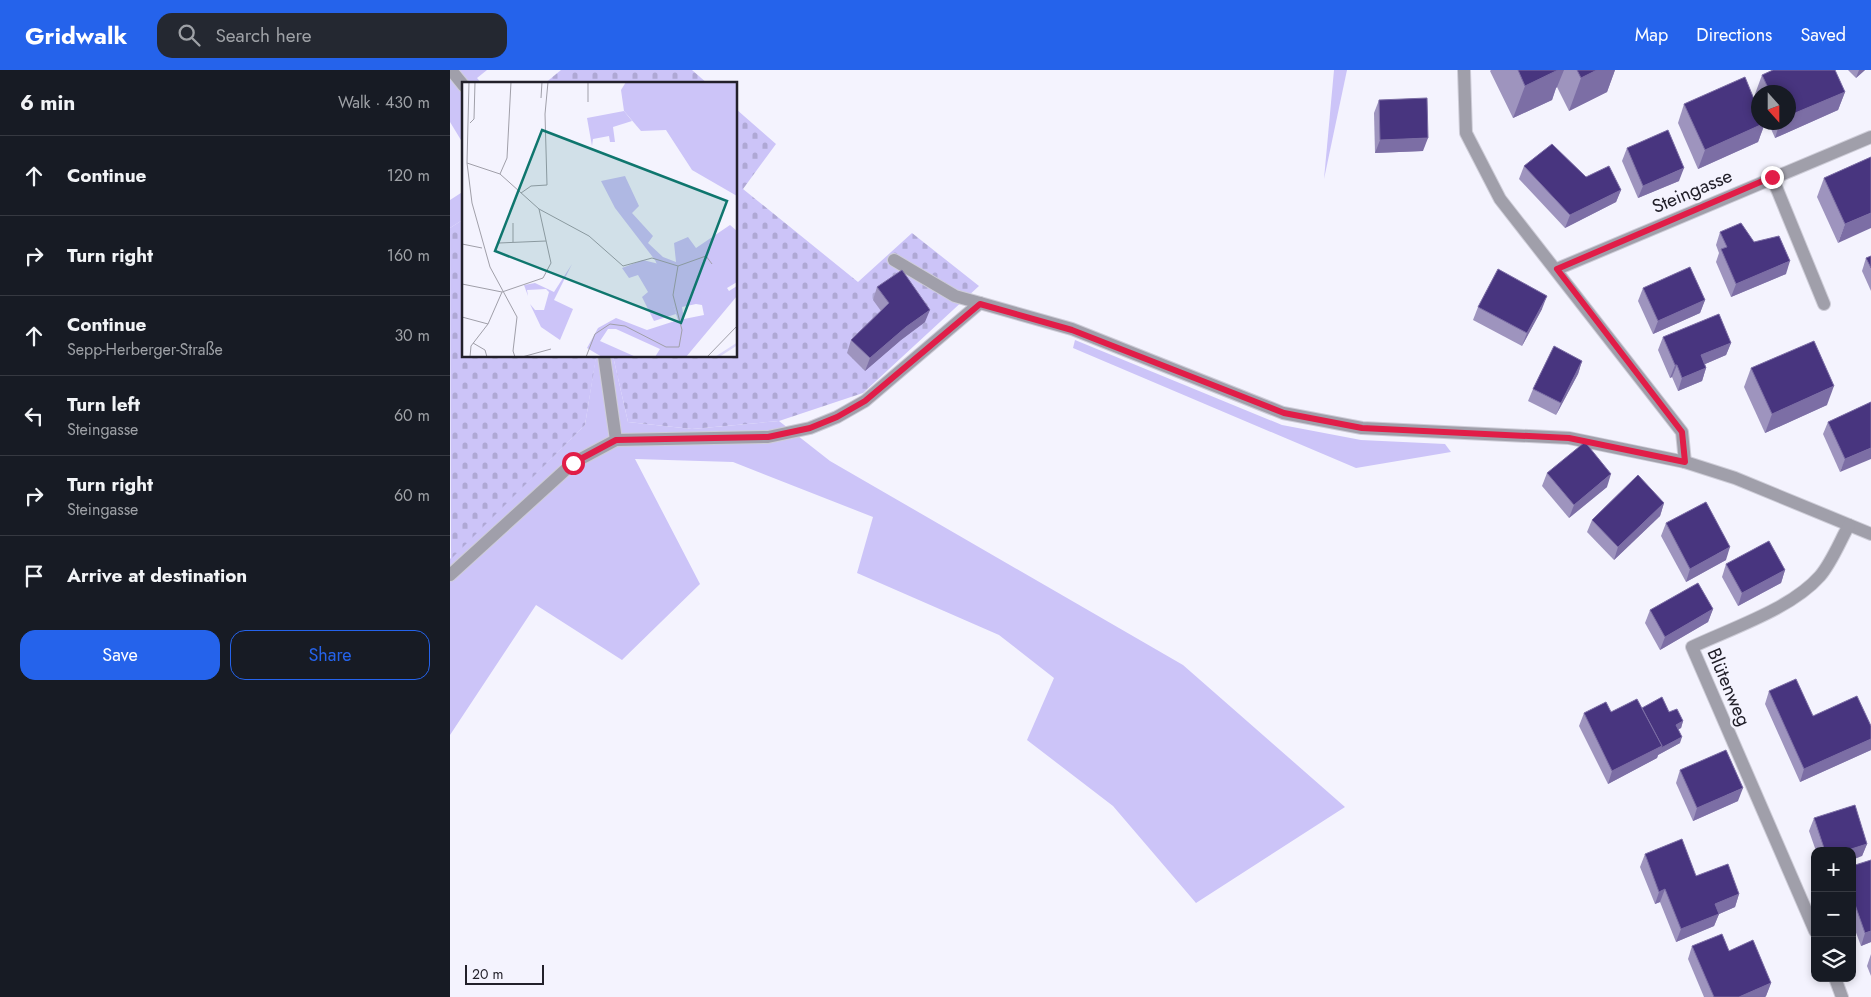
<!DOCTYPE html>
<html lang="en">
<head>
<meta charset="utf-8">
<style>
	:root { --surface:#171b24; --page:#242831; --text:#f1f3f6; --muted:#9ea1a6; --line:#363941; --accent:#2563eb }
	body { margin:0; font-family:Jost,sans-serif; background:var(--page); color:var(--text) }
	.controls { position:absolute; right:15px; bottom:15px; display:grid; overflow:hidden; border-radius:10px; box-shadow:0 2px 8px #0003 }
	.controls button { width:45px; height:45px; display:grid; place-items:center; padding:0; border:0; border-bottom:1px solid var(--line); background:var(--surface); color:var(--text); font:25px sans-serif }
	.compass { position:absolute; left:1301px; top:15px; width:45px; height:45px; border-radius:50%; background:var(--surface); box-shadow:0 2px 8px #0003; rotate:159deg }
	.scale { position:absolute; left:15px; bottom:12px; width:79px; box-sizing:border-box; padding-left:5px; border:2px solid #22202a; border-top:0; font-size:14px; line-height:18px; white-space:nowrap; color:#22202a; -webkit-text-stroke:4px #f4f3fe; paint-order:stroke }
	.stop { position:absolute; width:15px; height:15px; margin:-11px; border:4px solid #e11d48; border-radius:50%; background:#fff }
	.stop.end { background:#e11d48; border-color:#fff; box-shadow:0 1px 5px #0008 }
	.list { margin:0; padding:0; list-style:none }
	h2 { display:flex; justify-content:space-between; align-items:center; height:65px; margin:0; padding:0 20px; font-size:21px }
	h2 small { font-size:16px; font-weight:400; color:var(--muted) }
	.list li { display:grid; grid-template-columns:32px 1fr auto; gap:15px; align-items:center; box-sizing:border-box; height:80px; padding:0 20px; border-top:1px solid var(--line) }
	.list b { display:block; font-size:19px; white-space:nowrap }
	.list p { margin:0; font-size:16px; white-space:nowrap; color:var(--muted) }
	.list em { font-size:16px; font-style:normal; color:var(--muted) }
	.actions { display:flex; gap:10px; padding:15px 20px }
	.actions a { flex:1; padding:11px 0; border:1px solid var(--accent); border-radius:15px; text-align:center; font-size:18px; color:var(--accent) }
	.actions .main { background:var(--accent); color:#fff }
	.icon { flex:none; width:28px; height:28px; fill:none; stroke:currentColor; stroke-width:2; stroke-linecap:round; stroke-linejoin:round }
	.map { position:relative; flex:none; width:1421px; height:927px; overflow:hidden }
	header { display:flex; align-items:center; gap:30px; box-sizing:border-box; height:70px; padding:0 25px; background:var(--accent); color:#fff }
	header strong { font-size:24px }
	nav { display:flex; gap:28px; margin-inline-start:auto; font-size:18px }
	.search { width:350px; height:45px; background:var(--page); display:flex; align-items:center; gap:12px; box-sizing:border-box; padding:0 18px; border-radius:15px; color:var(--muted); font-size:19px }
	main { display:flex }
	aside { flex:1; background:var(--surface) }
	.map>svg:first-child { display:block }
	.grass { fill:#ccc4f8 }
	.cemetery { fill:url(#cemetery-stones) }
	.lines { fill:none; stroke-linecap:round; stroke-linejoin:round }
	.service-casing { stroke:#cecdd8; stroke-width:14 }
	.minor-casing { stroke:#cecdd8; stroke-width:14 }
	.service { stroke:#a09faa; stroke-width:12 }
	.minor { stroke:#a09faa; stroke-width:12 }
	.wall { fill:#9e94be }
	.shaded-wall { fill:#7c6ea5 }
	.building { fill:#48357f; stroke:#7c6ea5 }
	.route { stroke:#e11d48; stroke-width:6 }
	.labels { text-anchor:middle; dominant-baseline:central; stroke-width:5; stroke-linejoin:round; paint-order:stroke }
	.street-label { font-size:19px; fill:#22202a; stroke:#f4f3fe }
	.inset-river { fill:none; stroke:#dcd8fb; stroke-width:2.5 }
	.inset-road { fill:none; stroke:#a09fa9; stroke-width:1 }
	.view { fill:#0f766e; fill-opacity:0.15; stroke:#0f766e; stroke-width:2.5 }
	.inset-edge { fill:none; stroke:#22202a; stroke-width:2.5 }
</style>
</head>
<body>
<header>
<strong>Gridwalk</strong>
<div class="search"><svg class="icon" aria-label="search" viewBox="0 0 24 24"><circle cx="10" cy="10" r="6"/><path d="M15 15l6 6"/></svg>Search here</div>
<nav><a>Map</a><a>Directions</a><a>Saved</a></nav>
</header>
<main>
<aside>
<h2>6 min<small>Walk · 430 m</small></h2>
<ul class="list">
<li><svg class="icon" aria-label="ahead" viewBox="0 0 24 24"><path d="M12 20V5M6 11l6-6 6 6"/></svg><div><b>Continue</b></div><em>120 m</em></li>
<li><svg class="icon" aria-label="right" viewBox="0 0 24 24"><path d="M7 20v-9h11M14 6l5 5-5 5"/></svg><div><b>Turn right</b></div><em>160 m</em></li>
<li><svg class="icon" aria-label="ahead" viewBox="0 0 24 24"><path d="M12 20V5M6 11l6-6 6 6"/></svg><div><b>Continue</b><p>Sepp-Herberger-Straße</p></div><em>30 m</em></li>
<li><svg class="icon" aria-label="left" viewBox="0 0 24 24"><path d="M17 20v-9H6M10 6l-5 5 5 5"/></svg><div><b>Turn left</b><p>Steingasse</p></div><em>60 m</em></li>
<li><svg class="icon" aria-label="right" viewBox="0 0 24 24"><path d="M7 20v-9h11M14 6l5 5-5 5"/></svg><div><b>Turn right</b><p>Steingasse</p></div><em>60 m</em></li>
<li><svg class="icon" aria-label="arrive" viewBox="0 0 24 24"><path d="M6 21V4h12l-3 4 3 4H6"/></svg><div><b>Arrive at destination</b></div></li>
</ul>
<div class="actions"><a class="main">Save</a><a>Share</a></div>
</aside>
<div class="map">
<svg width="1421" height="927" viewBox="0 0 1421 927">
	<defs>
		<pattern id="cemetery-stones" width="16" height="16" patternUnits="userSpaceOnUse" patternTransform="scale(1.25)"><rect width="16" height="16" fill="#ccc4f8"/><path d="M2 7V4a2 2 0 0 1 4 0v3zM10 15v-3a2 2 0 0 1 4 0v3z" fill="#afa8d5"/></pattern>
	</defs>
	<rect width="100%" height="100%" fill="#f4f3fe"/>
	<g class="grass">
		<polygon points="0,0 37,0 27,8 32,14 14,14 14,75 0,52"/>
		<polygon points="884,0 897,0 874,109"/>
		<polygon points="14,121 14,149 0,158 0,130"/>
		<polygon points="625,270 832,355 911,370 995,374 1001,382 906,398 623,278"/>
		<polygon points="146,286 163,286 178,352 242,359 329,351 380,391 733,595 895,737 746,833 663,736 577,670 604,608 549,565 407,503 423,447 283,392 185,389 250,514 172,590 86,535 0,665 0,489 135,355"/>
	</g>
	<g class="cemetery">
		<polygon points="111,0 242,0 258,14 94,14"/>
		<polygon points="286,39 326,74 293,119 408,212 462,163 529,216 413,323 329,351 242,359 178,352 163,286 286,286"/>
		<polygon points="14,149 14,286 146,288 135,355 1,489 0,158"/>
	</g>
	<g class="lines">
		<defs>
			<g id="service">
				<polyline points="1322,107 1374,234"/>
				<polyline points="444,190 505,226 530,233"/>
				<polyline points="0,505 123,393 166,370"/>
			</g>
			<g id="minor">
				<polyline points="1,0 14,16"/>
				<polyline points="1014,0 1016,63 1050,129 1232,362 1235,392"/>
				<polyline points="1107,199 1421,67"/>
				<polyline points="154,286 166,370 318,367 360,358 387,347 415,331 530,233 622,259 833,343 912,358 1119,368 1235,392 1285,408 1421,464"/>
				<path d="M1365 861 1242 577C1282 558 1341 539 1370 506 1382 492 1390 471 1399 455"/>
				<polyline points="1385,908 1392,927"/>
			</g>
		</defs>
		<use href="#service" class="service-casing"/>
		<use href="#minor" class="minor-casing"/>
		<use href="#service" class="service"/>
		<use href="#minor" class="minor"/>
	</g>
	<g class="wall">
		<polygon points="1041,0 1165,0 1157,22 1119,41 1107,17 1106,18 1102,30 1063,48 1040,1"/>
		<polygon points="1398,0 1415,0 1406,8"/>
		<polygon points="1312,5 1395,22 1388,40 1325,68 1318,52 1338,52 1338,22 1308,22 1308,32 1305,24"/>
		<polygon points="929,30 973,81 925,83 924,43"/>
		<polygon points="1234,34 1315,53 1308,72 1248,99 1228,53"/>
		<polygon points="1177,78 1229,111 1188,128 1172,91"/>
		<polygon points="1421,87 1388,173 1367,127 1374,108"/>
		<polygon points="1074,96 1171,120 1166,132 1115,158 1069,109"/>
		<polygon points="1270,162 1304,172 1336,204 1281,227 1266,192 1269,183 1266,175"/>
		<polygon points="1421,186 1421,221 1412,201 1416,188"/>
		<polygon points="427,217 475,252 451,270 415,301 397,283 401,270 431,241 423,230"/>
		<polygon points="1193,218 1255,230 1250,243 1203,264 1188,231"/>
		<polygon points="1028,237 1092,239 1072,276 1023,250"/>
		<polygon points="1213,267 1281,273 1276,285 1255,294 1256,298 1252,311 1228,321 1222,307 1220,308 1208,280"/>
		<polygon points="1132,291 1128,304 1106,345 1078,331 1083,319"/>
		<polygon points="1301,298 1377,335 1315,363 1294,317"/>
		<polygon points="1421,332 1390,402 1373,364 1378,352"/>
		<polygon points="1097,403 1157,417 1119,448 1092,416"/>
		<polygon points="1214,433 1210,446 1164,490 1137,462 1142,450"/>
		<polygon points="1216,453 1276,490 1236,512 1211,466"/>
		<polygon points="1276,494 1335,500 1331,513 1288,536 1272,507"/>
		<polygon points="1263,539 1258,552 1210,580 1195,553 1200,540"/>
		<polygon points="1319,621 1363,646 1421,656 1421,680 1350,712 1315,634"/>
		<polygon points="1192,638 1219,642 1233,651 1231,658 1228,659 1230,673 1208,685 1207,688 1158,714 1129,656 1134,643 1161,642"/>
		<polygon points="1230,700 1288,731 1243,751 1226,713"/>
		<polygon points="1364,748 1417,774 1412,786 1402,781 1366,781 1359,761"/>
		<polygon points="1195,784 1289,824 1285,837 1269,844 1264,856 1226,872 1210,832 1205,834 1190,797"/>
		<polygon points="1402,796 1421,872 1411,876 1402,852"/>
		<polygon points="1242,876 1279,881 1321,913 1316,926 1315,927 1254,927 1238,889"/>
		<polygon points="1421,884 1421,906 1417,896"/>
	</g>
	<g class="shaded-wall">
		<polygon points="1106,0 1114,0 1107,17 1106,18 1102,30 1063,48 1075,16"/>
		<polygon points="1147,0 1165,0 1157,22 1119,41 1131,8"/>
		<polygon points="1409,0 1415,0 1406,8"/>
		<polygon points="1395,22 1388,40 1325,68 1330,52 1338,52 1338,46"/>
		<polygon points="1315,53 1308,72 1248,99 1255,80"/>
		<polygon points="978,68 973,81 925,83 930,70"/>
		<polygon points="1234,98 1229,111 1188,128 1193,116"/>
		<polygon points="1171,120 1166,132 1115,158 1120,145"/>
		<polygon points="1421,143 1421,158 1388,173 1395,154"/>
		<polygon points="1340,191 1336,204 1281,227 1286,214"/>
		<polygon points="1097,226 1092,239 1072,276 1077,263"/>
		<polygon points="1255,230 1250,243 1203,264 1208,251"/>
		<polygon points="480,240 475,252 451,270 415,301 420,288 456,257"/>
		<polygon points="1281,273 1276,285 1246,298 1251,285"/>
		<polygon points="1132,291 1128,304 1106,345 1111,333"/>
		<polygon points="1225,295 1227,295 1222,307 1220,308"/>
		<polygon points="1256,298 1252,311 1228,321 1232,308"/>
		<polygon points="1384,316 1377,335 1315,363 1322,344"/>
		<polygon points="1421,378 1421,389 1390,402 1395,389"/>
		<polygon points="1161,404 1157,417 1119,448 1124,435"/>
		<polygon points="1214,433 1210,446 1164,490 1168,477"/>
		<polygon points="1280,477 1276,490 1236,512 1240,499"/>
		<polygon points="1335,500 1331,513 1288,536 1292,523"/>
		<polygon points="1263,539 1258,552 1210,580 1215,567"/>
		<polygon points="1233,651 1231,658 1224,662 1226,655"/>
		<polygon points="1232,667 1230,673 1208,685 1207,688 1158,714 1162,701 1212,676"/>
		<polygon points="1421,669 1421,680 1350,712 1354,699"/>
		<polygon points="1293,718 1288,731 1243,751 1247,738"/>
		<polygon points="1417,774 1412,786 1402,790 1402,781 1395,781"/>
		<polygon points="1215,819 1210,832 1205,834 1209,822"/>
		<polygon points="1289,824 1285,837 1269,844 1264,856 1226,872 1231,859 1265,834"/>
		<polygon points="1421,861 1421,872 1411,876 1415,863"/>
		<polygon points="1321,913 1316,926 1315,927 1289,927"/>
	</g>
	<g class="building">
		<polygon points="1068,0 1108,0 1075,16"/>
		<polygon points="1127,0 1147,0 1131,8"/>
		<polygon points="1323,0 1385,0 1395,22 1338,46 1338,22 1320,22 1312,5"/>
		<polygon points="1295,7 1308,39 1308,52 1315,53 1255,80 1234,34"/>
		<polygon points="977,28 978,68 930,70 929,30"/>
		<polygon points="1218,60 1234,98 1193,116 1177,78"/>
		<polygon points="1102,74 1136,107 1159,96 1171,120 1120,145 1074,96"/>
		<polygon points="1421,87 1421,143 1395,154 1374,108"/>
		<polygon points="1291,153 1304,172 1329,166 1340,191 1286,214 1271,179 1277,177 1270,162"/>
		<polygon points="1421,186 1421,198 1416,188"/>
		<polygon points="1240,197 1255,230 1208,251 1193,218"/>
		<polygon points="1048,199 1097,226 1077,263 1028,237"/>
		<polygon points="452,200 480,240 456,257 420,288 401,270 439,233 427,217"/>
		<polygon points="1269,244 1281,273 1251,285 1256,298 1232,308 1227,295 1225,295 1213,267"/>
		<polygon points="1364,271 1384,316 1322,344 1301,298"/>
		<polygon points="1104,276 1132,291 1111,333 1083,319"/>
		<polygon points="1421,332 1421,378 1395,389 1378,352"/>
		<polygon points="1135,372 1161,404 1124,435 1097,403"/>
		<polygon points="1188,405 1214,433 1168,477 1142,450"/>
		<polygon points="1256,432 1280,477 1240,499 1216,453"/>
		<polygon points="1319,471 1335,500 1292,523 1276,494"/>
		<polygon points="1248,513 1263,539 1215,567 1200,540"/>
		<polygon points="1346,609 1363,646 1407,626 1421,656 1421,669 1354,699 1319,621"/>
		<polygon points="1212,627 1219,642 1227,639 1233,651 1226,655 1232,667 1211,678 1212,676 1192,638"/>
		<polygon points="1187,629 1212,676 1162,701 1134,643 1156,632 1161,642"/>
		<polygon points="1276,680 1293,718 1247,738 1230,700"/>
		<polygon points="1405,735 1417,774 1395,781 1375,781 1364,748"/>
		<polygon points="1232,769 1246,806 1278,794 1289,824 1265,834 1269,844 1231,859 1215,819 1209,822 1195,784"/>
		<polygon points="1421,790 1421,861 1415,863 1402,826 1402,796"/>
		<polygon points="1272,864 1279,881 1303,870 1321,913 1289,927 1264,927 1242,876"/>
	</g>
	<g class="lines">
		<polyline class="route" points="123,393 166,370 318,367 360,358 387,347 415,331 530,234 622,260 834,343 912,358 1119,368 1235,392 1232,362 1107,199 1322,107"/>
	</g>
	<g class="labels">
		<g class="street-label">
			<text transform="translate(1242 121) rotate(-23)">Steingasse</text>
			<text transform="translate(1279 617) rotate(67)">Blütenweg</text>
		</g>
	</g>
	<g transform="translate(12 12)">
		<rect width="275" height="275" fill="#f4f3fe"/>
		<path d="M162 29 170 39 151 45 153 60H148L147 54 131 57 130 64 125 36ZM163 94 177 124 170 131 191 154 186 161 201 175 214 180 212 161 226 155 234 166 268 143 275 149V200L265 206 267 209 275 204V214L224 275H193L198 267 154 247H146L138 259 174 275H140L125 266 136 246 154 236 185 248 216 238 211 223 207 222V208L193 178 153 126 139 99ZM234 222 240 223 242 233 222 237 220 225ZM110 182 92 218 111 227 98 258 79 245 68 222 73 228H82L87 210 84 207 65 208 66 214 62 203 73 201 92 210Z" fill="#ccc4f8" fill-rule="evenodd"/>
		<path d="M164 0H275V114L230 88 204 48 179 49 162 29 159 8Z" fill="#ccc4f8"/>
		<path d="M243 177 253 191 241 197 238 218 213 223 214 196 219 187ZM181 178 213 186 210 208 207 209V222H211L214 232 192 239 180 215 186 210 176 193 167 196 160 186Z" fill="#ccc4f8"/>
		<path class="inset-river" d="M255 275 275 262"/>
		<path class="inset-road" d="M7 0 5 81 10 121 28 185 55 235 51 269 53 275M126 0V20M79 16 80 0M8 41 12 37 13 0M5 81 38 92 77 127 127 154 161 184 190 176 216 184 211 213 220 248 217 265H204L163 244 148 242 133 252 124 275M38 92 45 76 49 0M59 111 69 104 85 103 83 32 86 0M51 141V160M37 161 84 159M0 162 20 166M216 184 244 174 250 182M0 202 40 210 81 196 89 181 77 127M0 235 26 242M11 261 23 268 25 275M8 275 9 264 26 242 40 210M60 275 89 267M245 275 275 244"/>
		<path class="view" d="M80 48 265 119 219 241 33 169Z"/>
		<rect width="275" height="275" class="inset-edge"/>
	</g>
</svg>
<div class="controls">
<button>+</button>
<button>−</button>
<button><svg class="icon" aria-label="layers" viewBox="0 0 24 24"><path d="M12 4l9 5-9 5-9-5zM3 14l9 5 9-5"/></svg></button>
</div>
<svg class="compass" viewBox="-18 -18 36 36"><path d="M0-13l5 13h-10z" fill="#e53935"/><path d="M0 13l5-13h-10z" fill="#9ea1a6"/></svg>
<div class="scale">20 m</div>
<div class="stop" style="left:123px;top:393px"></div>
<div class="stop end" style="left:1322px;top:107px"></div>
</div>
</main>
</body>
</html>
